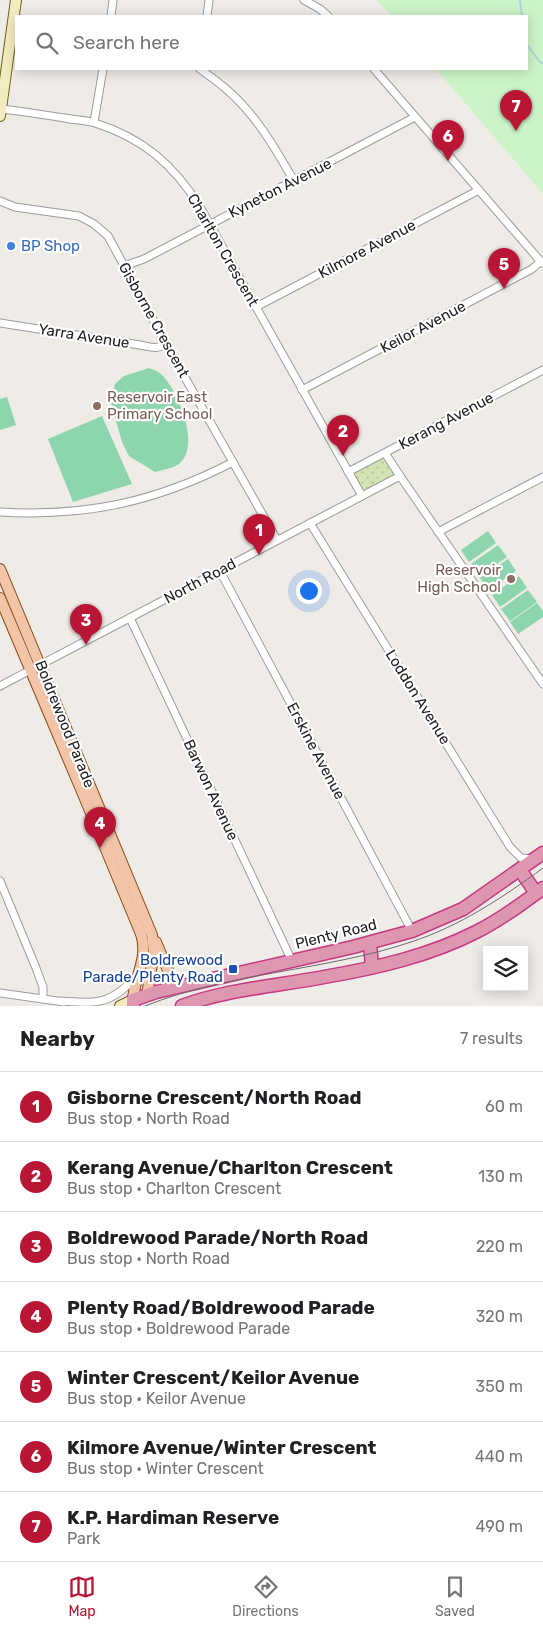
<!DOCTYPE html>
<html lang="en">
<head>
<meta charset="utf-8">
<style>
	:root { --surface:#fff; --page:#f6f6f6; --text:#202124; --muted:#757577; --line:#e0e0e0; --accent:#b91534 }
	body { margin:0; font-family:Rubik,sans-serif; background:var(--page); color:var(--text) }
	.controls { position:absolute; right:15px; bottom:15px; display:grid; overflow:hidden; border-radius:0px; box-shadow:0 2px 12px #0003 }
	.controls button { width:45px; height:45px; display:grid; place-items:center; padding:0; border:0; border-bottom:1px solid var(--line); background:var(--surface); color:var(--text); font:25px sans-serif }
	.you { position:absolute; left:308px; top:590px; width:18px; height:18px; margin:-12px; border:4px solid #fff; border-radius:50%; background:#1a73e8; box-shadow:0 0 0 8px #1a73e833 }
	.badge { display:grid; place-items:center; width:32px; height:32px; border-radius:50%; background:var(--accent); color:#fff; font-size:16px; font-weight:700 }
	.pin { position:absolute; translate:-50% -41px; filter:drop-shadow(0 1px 2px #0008) }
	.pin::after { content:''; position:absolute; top:26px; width:18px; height:15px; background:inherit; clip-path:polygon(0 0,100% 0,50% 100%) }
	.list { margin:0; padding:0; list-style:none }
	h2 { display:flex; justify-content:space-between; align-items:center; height:65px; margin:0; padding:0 20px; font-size:21px }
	h2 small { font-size:16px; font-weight:400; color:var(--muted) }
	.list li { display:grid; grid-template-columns:32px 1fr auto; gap:15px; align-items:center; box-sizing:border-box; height:70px; padding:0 20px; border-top:1px solid var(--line) }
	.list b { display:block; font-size:19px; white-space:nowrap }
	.list p { margin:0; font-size:16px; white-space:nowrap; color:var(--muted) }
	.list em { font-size:16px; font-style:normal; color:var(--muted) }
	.icon { flex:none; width:28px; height:28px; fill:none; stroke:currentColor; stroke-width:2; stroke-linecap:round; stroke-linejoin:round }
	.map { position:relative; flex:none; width:543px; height:1006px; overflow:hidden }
	.search { position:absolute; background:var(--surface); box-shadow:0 2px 12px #0003; left:15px; right:15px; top:15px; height:55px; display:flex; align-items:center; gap:12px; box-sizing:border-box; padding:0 18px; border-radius:0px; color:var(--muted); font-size:19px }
	.sheet { height:555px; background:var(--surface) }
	nav { display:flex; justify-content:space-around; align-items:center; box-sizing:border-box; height:70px; border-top:1px solid var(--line); background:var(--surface); font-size:14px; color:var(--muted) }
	nav a { display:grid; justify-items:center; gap:2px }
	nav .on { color:var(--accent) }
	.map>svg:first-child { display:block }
	.grass { fill:url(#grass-dots) }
	.park { fill:#cdf4c9 }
	.pitch { fill:#8dd5ac }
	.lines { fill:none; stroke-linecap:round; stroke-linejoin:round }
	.stream { stroke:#acd6d8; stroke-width:2 }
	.street-casing { stroke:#9c9c9c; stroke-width:9 }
	.secondary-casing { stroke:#6c6511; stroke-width:12 }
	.primary-casing { stroke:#8b4b10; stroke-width:12 }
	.highway-casing { stroke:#c83884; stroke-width:15 }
	.street { stroke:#fff; stroke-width:7 }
	.secondary { stroke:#f3ecc1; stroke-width:10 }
	.primary { stroke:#f2c5a8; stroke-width:10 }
	.highway { stroke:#de97b1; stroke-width:12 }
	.tram { stroke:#6d6d6d; stroke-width:1 }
	.shop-dot { fill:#3f7fe0; stroke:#fff; stroke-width:2 }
	.education-dot { fill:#8d6e63; stroke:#fff; stroke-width:2 }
	.transit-dot { fill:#1a4fb4; stroke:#fff; stroke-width:2 }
	.labels { text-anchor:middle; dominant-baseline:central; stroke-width:4.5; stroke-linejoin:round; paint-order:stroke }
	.street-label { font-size:15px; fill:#1f1f1f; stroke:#fff }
	.shop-label { font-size:15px; fill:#366cbe; stroke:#fff; text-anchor:start }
	.education-label { font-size:15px; fill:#785e54; stroke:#fff; text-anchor:start }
	.transit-label { font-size:15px; fill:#164399; stroke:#fff; text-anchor:end }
</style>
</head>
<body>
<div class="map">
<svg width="543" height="1006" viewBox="0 0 543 1006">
	<defs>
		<pattern id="grass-dots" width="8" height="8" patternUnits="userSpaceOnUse" patternTransform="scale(1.25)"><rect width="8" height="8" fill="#d4e3b2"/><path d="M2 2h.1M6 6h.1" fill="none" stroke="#b6c299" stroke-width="1.8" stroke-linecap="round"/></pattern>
	</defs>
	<rect width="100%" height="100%" fill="#efebe7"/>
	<polygon class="grass" points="385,453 400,476 362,496 348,472"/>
	<polygon class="park" points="377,0 543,0 543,194 436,69 527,69 527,16 391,16"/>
	<g class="pitch">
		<path d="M149 368C153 370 159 371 162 375 178 391 201 445 180 463 175 468 162 470 155 472L129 456 122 442 111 403 115 384 124 376Z"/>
		<polygon points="7,397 16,425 0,430 0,399"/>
		<polygon points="102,416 132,484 73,502 48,439"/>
		<polygon points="488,531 496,543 469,562 461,550"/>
		<polygon points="498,545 507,557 479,576 471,564"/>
		<polygon points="508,559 516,571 489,590 480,578"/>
		<polygon points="519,576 527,588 500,607 492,595"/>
		<polygon points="528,590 537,602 510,621 501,609"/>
		<polygon points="537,603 543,611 543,617 518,634 510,622"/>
	</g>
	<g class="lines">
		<g class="stream">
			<polyline points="520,0 522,16"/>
			<polyline points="527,45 540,62 543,63"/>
		</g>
		<defs>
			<g id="street">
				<polyline points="304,0 320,9 328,16"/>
				<polyline points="111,16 113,0"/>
				<polyline points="207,16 209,0"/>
				<path d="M200 69C208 75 217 81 225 88 255 113 275 148 294 181"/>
				<polyline points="374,69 542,263"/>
				<path d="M0 109C22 111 43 115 65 118 74 120 85 120 95 123 143 138 174 165 200 207L362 496"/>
				<polyline points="94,122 103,69"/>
				<polyline points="0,201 15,207 79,216 94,224 108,236 166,344 277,540"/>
				<polyline points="124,266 144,259 415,117"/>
				<polyline points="256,307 479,190"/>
				<path d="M0 323 140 345C151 347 156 350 166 344"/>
				<polyline points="302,390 532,269 541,261"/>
				<polyline points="385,453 400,476 543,684"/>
				<polyline points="348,472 543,370"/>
				<path d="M0 512C86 517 156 502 233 462"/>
				<polyline points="310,523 510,847 521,858 531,859"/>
				<polyline points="438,532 543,477"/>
				<polyline points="220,571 412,931"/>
				<polyline points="130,618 292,961"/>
				<polyline points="0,686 400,476"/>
				<polyline points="0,881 36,968 43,987 43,999"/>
				<polyline points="0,993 64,1002"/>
				<path d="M60 1001C96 1003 109 1006 136 977"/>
			</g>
			<g id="secondary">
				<polyline points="0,116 16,0"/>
				<polyline points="120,1006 133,1000"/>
			</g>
			<g id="primary">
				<polyline points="0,569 152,935 154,952 147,995"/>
				<path d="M0 598 83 794 141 934C149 958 134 977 133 1000"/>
				<polyline points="156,942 173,982 180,987"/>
			</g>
			<g id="highway">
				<polyline points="520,870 536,893"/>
				<polyline points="370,943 372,967"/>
				<polyline points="133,1006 133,1000 156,992 353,947 412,931 463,909 543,853"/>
				<path d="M182 1006C228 989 277 986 324 977 376 968 429 956 476 932 500 920 522 904 543 888"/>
			</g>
		</defs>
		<use href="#street" class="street-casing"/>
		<use href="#secondary" class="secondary-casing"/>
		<use href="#primary" class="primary-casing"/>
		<use href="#highway" class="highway-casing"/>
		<use href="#street" class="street"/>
		<use href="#secondary" class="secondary"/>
		<use href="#primary" class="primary"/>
		<use href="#highway" class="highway"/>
		<path class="tram" d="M145 1006C230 972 325 971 411 942 460 926 502 898 543 868"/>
	</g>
	<circle class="shop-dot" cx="11" cy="246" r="5"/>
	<g class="education-dot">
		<circle cx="97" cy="406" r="5"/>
		<circle cx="511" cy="579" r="5"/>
	</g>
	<rect class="transit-dot" x="228" y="964" width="10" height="10" rx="2.5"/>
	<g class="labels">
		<g class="street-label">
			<text transform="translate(280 188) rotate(-27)">Kyneton Avenue</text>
			<text transform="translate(367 249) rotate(-28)">Kilmore Avenue</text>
			<text transform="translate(223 250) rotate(60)">Charlton Crescent</text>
			<text transform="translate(154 320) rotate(61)">Gisborne Crescent</text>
			<text transform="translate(423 327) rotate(-28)">Keilor Avenue</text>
			<text transform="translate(84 336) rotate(9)">Yarra Avenue</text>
			<text transform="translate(446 421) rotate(-28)">Kerang Avenue</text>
			<text transform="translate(200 581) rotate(-28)">North Road</text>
			<text transform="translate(418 697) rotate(58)">Loddon Avenue</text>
			<text transform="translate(65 724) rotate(68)">Boldrewood Parade</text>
			<text transform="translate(316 751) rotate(62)">Erskine Avenue</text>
			<text transform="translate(211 790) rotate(65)">Barwon Avenue</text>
			<text transform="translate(336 934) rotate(-14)">Plenty Road</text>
		</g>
		<g class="shop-label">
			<text x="21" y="246">BP Shop</text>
		</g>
		<g class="education-label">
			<text x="107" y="397">Reservoir East<tspan x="107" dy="17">Primary School</tspan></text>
			<text x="501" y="570" text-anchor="end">Reservoir<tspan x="501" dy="17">High School</tspan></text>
		</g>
		<g class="transit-label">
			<text x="223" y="960">Boldrewood<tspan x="223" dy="17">Parade/Plenty Road</tspan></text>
		</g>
	</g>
</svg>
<div class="controls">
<button><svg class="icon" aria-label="layers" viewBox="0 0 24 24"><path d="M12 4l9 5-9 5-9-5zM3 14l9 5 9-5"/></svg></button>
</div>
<div class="you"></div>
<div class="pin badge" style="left:259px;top:555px">1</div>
<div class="pin badge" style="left:343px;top:456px">2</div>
<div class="pin badge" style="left:86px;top:645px">3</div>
<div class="pin badge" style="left:100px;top:848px">4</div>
<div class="pin badge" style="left:504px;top:289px">5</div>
<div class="pin badge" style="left:448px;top:161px">6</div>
<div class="pin badge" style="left:516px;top:131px">7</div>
<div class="search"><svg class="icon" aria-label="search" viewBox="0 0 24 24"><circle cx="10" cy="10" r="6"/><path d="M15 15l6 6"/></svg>Search here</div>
</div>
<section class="sheet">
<h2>Nearby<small>7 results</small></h2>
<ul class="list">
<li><span class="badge">1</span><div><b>Gisborne Crescent/North Road</b><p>Bus stop · North Road</p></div><em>60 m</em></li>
<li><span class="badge">2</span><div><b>Kerang Avenue/Charlton Crescent</b><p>Bus stop · Charlton Crescent</p></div><em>130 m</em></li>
<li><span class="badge">3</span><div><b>Boldrewood Parade/North Road</b><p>Bus stop · North Road</p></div><em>220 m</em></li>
<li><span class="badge">4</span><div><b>Plenty Road/Boldrewood Parade</b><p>Bus stop · Boldrewood Parade</p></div><em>320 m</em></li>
<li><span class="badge">5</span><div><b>Winter Crescent/Keilor Avenue</b><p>Bus stop · Keilor Avenue</p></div><em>350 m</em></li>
<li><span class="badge">6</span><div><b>Kilmore Avenue/Winter Crescent</b><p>Bus stop · Winter Crescent</p></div><em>440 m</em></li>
<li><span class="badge">7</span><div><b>K.P. Hardiman Reserve</b><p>Park</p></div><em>490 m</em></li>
</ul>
</section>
<nav>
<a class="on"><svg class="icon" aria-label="map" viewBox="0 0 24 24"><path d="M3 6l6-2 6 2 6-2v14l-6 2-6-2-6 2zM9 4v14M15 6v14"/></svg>Map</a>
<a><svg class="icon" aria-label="directions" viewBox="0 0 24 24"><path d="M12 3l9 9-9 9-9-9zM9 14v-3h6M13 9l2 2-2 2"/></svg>Directions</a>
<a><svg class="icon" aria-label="saved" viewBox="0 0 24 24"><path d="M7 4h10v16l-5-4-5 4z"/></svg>Saved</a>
</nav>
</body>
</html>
